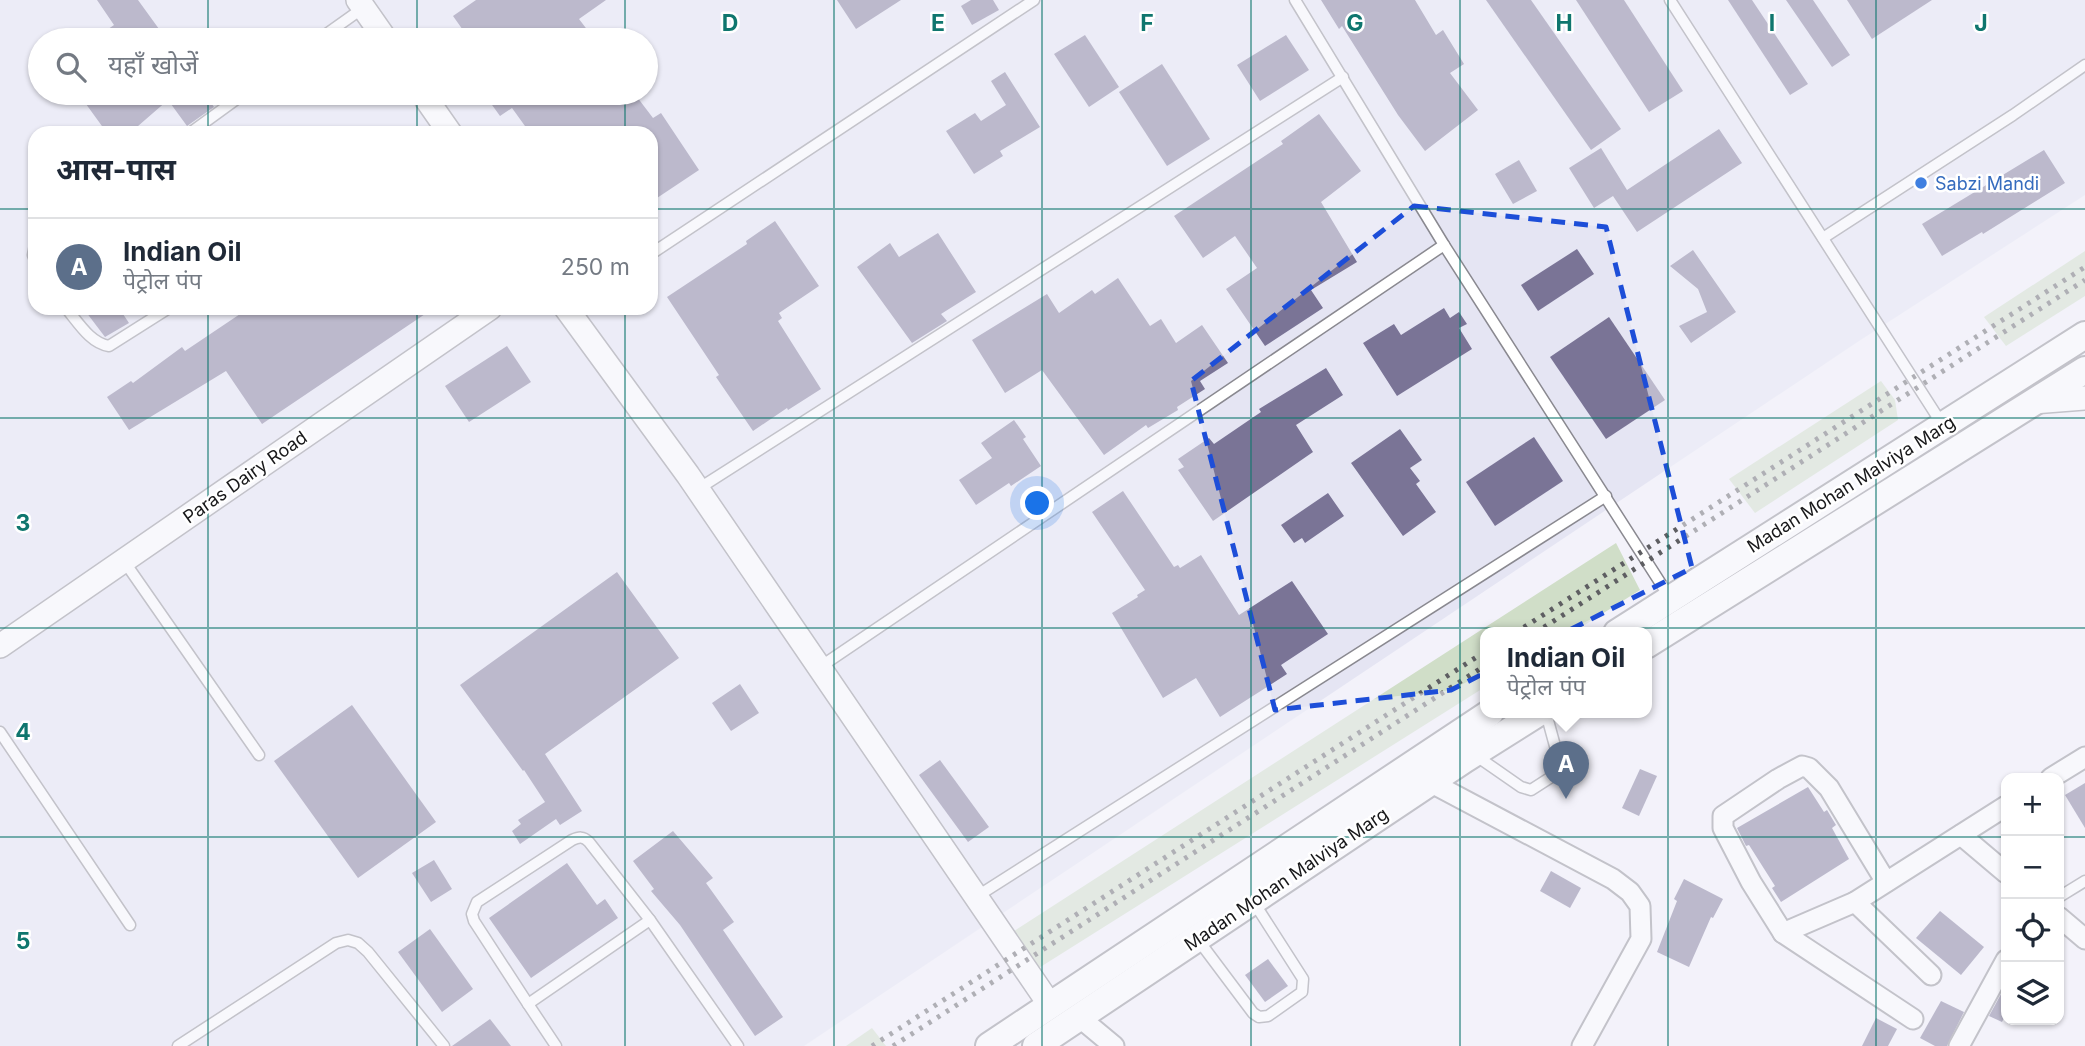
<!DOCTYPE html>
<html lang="hi">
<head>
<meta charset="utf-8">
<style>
	:root { --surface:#fff; --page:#f2f2f3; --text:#1f2937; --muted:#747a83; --line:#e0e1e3; --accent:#db2777 }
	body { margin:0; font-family:Inter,"Noto Sans Devanagari",sans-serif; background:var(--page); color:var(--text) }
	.controls { position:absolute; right:21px; bottom:21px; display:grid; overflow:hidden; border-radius:14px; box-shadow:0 2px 5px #0004 }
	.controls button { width:63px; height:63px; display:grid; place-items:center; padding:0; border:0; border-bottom:2px solid var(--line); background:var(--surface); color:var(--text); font:35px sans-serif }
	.you { position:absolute; left:1038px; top:504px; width:24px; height:24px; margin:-18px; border:5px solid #fff; border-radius:50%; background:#1a73e8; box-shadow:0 0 0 10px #1a73e833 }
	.badge { display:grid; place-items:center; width:46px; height:46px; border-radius:50%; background:var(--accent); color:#fff; font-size:23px; font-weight:700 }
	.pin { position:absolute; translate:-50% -58px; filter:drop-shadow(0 2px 4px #0008) }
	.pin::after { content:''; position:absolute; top:37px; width:24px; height:21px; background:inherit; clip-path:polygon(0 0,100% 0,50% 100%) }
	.popup { position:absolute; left:1480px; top:627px; width:172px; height:91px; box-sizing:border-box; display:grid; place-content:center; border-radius:14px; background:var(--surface); filter:drop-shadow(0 2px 5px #0005); font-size:23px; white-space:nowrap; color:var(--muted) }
	.popup b { font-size:26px; color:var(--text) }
	.popup::after { content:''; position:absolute; left:50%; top:100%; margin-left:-14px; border:14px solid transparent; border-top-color:var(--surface) }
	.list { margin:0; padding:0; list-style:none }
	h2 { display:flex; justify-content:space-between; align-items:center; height:91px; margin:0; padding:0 28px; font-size:30px }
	h2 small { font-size:23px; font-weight:400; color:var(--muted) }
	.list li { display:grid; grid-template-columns:46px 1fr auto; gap:21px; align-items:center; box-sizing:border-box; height:98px; padding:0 28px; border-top:2px solid var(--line) }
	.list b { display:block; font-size:26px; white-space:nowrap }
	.list p { margin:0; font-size:23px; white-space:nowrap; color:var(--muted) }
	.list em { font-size:23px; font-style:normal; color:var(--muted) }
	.icon { flex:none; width:38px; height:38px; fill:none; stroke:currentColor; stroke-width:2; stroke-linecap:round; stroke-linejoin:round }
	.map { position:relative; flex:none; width:2085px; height:1046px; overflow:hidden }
	.search { position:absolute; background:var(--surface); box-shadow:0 2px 5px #0004; left:28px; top:28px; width:630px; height:77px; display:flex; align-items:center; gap:18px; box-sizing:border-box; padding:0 24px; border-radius:38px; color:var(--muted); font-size:26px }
	.panel { position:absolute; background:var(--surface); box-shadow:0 2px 5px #0004; left:28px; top:126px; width:630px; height:189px; border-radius:21px }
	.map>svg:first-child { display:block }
	.built { fill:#e5e5f3; fill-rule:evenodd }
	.green { fill:#d0dec8 }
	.building { fill:#7a7496 }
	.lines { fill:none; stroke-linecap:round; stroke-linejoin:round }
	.service-casing { stroke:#8a8990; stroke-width:13 }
	.minor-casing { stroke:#8a8990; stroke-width:23 }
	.tertiary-casing { stroke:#8a8990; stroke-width:26 }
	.secondary-casing { stroke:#8a8990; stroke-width:30 }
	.service { stroke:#fff; stroke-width:10 }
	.minor { stroke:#fff; stroke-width:19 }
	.tertiary { stroke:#fff; stroke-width:23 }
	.secondary { stroke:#fff; stroke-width:26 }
	.rail { stroke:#5e5e62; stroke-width:5; stroke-dasharray:3.5 7; stroke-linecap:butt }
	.marked { fill:none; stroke:#1d4ed8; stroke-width:5; stroke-dasharray:14 9; stroke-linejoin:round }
	.grid { fill:none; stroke:#0f766e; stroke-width:2; stroke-opacity:0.55 }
	.shop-dot { fill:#3f7fe0; stroke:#fff; stroke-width:2.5 }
	.labels { text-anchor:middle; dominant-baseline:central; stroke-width:5; stroke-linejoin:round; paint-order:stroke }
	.shop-label { font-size:18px; fill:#366cbe; stroke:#fff; text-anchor:start }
	.street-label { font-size:18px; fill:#18181a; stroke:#fff }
	.grid-label { font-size:23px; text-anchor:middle; font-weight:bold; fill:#0f766e; stroke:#fff; stroke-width:5; stroke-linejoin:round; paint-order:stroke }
</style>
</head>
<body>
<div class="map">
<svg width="2085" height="1046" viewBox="0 0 2085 1046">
	<rect width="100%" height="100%" fill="#f3f2fa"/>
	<path class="built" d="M0 0H2085V195L1859 341 804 1046H0ZM40 40H646V93H40ZM35 133H651V308H35Z"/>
	<g class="green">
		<polygon points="2085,251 2085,296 2006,346 1984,317"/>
		<polygon points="1881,381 1895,400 1898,420 1755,513 1729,479"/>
		<polygon points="1616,543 1640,590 1572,633 1486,633 1485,687 1034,971 1011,933"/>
		<polygon points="872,1028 886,1046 846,1046"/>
	</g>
	<g class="building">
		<polygon points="97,0 138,0 167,40 92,40 114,25"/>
		<polygon points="476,0 606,0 579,19 595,40 470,40 453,16"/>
		<polygon points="837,0 901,0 856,29"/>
		<polygon points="971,0 993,0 999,10 972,25 961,6"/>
		<polygon points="1321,0 1415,0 1436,35 1443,30 1464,64 1450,73 1478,110 1425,151 1398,115 1342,26 1339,29"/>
		<polygon points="1486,0 1531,0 1621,129 1591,150"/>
		<polygon points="1576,0 1624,0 1683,91 1649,112"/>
		<polygon points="1728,0 1752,0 1808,84 1790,95"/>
		<polygon points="1786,0 1813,0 1850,55 1832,67"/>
		<polygon points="1847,0 1932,0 1872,39"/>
		<polygon points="1085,35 1119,87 1089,107 1054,54"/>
		<polygon points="1286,35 1309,70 1260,101 1237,65"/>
		<polygon points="1162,64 1210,139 1167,166 1119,92"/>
		<polygon points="1005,72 1040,127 1000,151 1003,156 974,174 946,131 975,113 981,121 1006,105 991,81"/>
		<polygon points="78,93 204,93 214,107 187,126 168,100 130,133 107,133"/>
		<polygon points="493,93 634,93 653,118 661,113 699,170 651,202 651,133 530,133 512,108 500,116 487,98"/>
		<polygon points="1319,114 1361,171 1321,202 1357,262 1311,290 1323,308 1265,346 1226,289 1257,268 1235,236 1203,258 1174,216 1283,144 1281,141"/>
		<polygon points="1719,129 1742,163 1637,232 1613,196 1594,208 1569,168 1601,148 1627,190"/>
		<polygon points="2044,150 2065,183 1983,234 1982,232 1942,256 1922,224"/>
		<polygon points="1519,160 1537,191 1513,204 1495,174"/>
		<polygon points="775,221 819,286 779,313 782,318 778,321 821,389 788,410 787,408 753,431 716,377 719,375 667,297 747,244 746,241"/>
		<polygon points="938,233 976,292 941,314 947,321 912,343 857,267 890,243 899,257"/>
		<polygon points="1577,249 1594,274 1538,311 1521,285"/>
		<polygon points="1693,250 1736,312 1691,343 1679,326 1707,312 1698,289 1670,266"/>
		<polygon points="1118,278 1150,326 1161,319 1176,343 1202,325 1228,363 1200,381 1205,389 1177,407 1178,410 1148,428 1146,425 1104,455 1042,370 1005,393 972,340 1047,294 1059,313 1092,290 1095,294"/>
		<polygon points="83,308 119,308 129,323 105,337"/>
		<polygon points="249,308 434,308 262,424 226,371 129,430 107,397 131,381 133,383 182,347 185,351"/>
		<polygon points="1444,308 1450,318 1459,312 1467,324 1459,328 1472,349 1397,396 1363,343 1394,324 1401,335"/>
		<polygon points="1609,317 1665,400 1606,439 1550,357"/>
		<polygon points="507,346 531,382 469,422 445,386"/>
		<polygon points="1326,368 1343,395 1296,425 1313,452 1213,521 1178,470 1184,467 1178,459 1209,438 1214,444 1261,412 1259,409"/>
		<polygon points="1014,420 1026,437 1023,439 1041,466 1011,486 1009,483 976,505 959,480 992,458 981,443"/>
		<polygon points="1400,429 1422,460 1410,468 1420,481 1416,484 1436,512 1403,536 1351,463"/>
		<polygon points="1534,437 1563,481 1495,526 1466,482"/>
		<polygon points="1123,491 1174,567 1178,565 1180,568 1201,555 1239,615 1292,581 1328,634 1281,665 1287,674 1220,717 1196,678 1163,698 1112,613 1138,597 1137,595 1145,590 1092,512"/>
		<polygon points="1328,493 1344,516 1305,543 1302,538 1294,543 1281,525"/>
		<polygon points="617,572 679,658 545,754 582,811 560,825 556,819 520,844 512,831 521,824 518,820 545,802 524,770 523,771 460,685"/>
		<polygon points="740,684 759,713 731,731 712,703"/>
		<polygon points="352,705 436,822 358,878 274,761"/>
		<polygon points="940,760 989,827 968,842 919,775"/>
		<polygon points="1640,769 1657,776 1639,816 1622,808"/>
		<polygon points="2085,783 2085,828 2065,795"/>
		<polygon points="1808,787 1824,812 1827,810 1836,825 1832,828 1849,859 1781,902 1772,888 1775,886 1749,845 1746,846 1737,828"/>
		<polygon points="673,831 713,878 706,883 734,922 723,930 783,1017 755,1036 680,925 651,891 654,889 633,861"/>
		<polygon points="434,860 452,889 431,902 412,873"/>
		<polygon points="567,863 597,905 605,899 618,918 531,978 489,918"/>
		<polygon points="1551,871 1581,888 1570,908 1540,891"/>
		<polygon points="1684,879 1723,899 1713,918 1711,917 1689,967 1657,952 1677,901 1674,899"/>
		<polygon points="1940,911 1984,947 1961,975 1916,938"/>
		<polygon points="430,929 473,989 442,1012 398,952"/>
		<polygon points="1268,959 1288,986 1265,1002 1245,975"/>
		<polygon points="2006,985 2006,1014 2002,1022 1989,1016"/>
		<polygon points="1941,1001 1964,1012 1947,1046 1935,1046 1920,1038"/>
		<polygon points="1876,1018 1897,1029 1888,1046 1862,1046"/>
		<polygon points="490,1019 511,1046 452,1046"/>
	</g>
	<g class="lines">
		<defs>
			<g id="service">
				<polyline points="1295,0 1444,245 1670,598"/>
				<polyline points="1670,0 1942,424"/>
				<polyline points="318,40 363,8"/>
				<polyline points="190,133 245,93"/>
				<polyline points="1823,238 2013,115 2085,65"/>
				<polyline points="35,245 33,255 35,260"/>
				<polyline points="651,254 1034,0"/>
				<path d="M66 308C78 322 90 343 109 346L169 308"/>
				<polyline points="698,489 1343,77"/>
				<polyline points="124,561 259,755"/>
				<polyline points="820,667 1444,245"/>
				<polyline points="0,732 130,925"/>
				<polyline points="1475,755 1521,787 1531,790 1559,772 1561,768 1546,713"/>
				<polyline points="976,897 1606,496"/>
				<polyline points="2059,897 2085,881"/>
				<polyline points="1199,941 1253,1013 1259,1017 1268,1016 1302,992 1303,979 1253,901"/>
				<path d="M528 1004 474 921 472 914 477 902 572 840C579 837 583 836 589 842L650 920"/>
				<polyline points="178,1046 336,943 348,940 358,943 368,952 444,1046"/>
				<polyline points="556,1046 528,1004 650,920 738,1046"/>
			</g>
			<g id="minor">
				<polyline points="2051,778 2085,757"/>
				<polyline points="1430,782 1613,879 1630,892 1640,906 1641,939 1582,1046"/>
				<polyline points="1961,835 2006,873"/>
				<polyline points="1886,882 1829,788 1809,768 1802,766 1778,779 1723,816 1723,828 1751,882 1783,933 1913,1019"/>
				<polyline points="1855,902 1931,975"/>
				<polyline points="2059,917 2085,939"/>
				<polyline points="1783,933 1855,902 2006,806"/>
				<polyline points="1079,1017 1114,1046"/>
				<polyline points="1959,1046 2006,960"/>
			</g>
			<g id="tertiary">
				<polyline points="358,0 386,40"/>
				<polyline points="422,93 450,133"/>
				<polyline points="566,308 688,475 1050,1005"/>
				<polyline points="2033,402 2085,398"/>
				<polyline points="0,646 490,308"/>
			</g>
			<g id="secondary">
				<polyline points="1617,633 2085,335"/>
				<polyline points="1646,645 2085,370"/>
				<polyline points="989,1046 1490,713"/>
				<polyline points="1036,1046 1465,759 1538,713"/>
			</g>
		</defs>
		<use href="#service" class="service-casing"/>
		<use href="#minor" class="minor-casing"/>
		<use href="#tertiary" class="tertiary-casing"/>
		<use href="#secondary" class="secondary-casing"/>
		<use href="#service" class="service"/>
		<use href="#minor" class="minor"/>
		<use href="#tertiary" class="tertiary"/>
		<use href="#secondary" class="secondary"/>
		<g class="rail">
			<polyline points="1515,633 2085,267"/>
			<polyline points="1535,633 2085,280"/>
			<polyline points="872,1046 1486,651"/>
			<polyline points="893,1046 1486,665"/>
		</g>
	</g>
	<path d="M0 0H2085V1046H0ZM1414 206 1606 227 1692 568 1451 690 1275 710 1191 381Z" fill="#f3f2fa" fill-opacity=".55" fill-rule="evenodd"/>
	<path class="marked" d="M1414 206 1606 227 1692 568 1451 690 1275 710 1191 381Z"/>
	<path class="grid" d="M208 0V40M417 0V40M625 0V40M834 0V1046M1042 0V1046M1251 0V1046M1460 0V1046M1668 0V1046M1876 0V1046M208 93V133M417 93V133M625 93V133M0 209H35M651 209H2085M208 308V1046M417 308V1046M625 308V1046M0 418H2085M0 628H2085M0 837H2006M2059 837H2085"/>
	<circle class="shop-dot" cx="1921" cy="183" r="7"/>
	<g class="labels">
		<g class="shop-label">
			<text x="1935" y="183">Sabzi Mandi</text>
		</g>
		<g class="street-label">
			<text transform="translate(245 477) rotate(-35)">Paras Dairy Road</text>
			<text transform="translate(1851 484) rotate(-32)">Madan Mohan Malviya Marg</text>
			<text transform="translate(1286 879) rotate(-34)">Madan Mohan Malviya Marg</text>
		</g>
	</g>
	<g class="grid-label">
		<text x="730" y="31">D</text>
		<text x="938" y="31">E</text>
		<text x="1147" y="31">F</text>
		<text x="1355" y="31">G</text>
		<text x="1564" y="31">H</text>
		<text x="1772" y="31">I</text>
		<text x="1981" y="31">J</text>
		<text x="23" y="531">3</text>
		<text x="23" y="740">4</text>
		<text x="23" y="949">5</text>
	</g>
</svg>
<div class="controls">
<button>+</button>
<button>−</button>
<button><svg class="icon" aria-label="locate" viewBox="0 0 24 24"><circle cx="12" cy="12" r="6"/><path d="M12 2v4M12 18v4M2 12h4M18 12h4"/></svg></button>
<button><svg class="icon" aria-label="layers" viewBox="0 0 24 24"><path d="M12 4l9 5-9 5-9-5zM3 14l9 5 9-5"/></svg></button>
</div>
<div class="you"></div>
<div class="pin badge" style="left:1566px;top:799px;background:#5c6f8a">A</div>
<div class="popup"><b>Indian Oil</b>पेट्रोल पंप</div>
<div class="search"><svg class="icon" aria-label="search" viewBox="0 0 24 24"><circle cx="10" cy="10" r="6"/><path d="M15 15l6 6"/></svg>यहाँ खोजें</div>
<section class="panel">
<h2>आस-पास<small></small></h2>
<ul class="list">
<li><span class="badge" style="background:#5c6f8a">A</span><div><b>Indian Oil</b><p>पेट्रोल पंप</p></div><em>250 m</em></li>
</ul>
</section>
</div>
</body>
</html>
